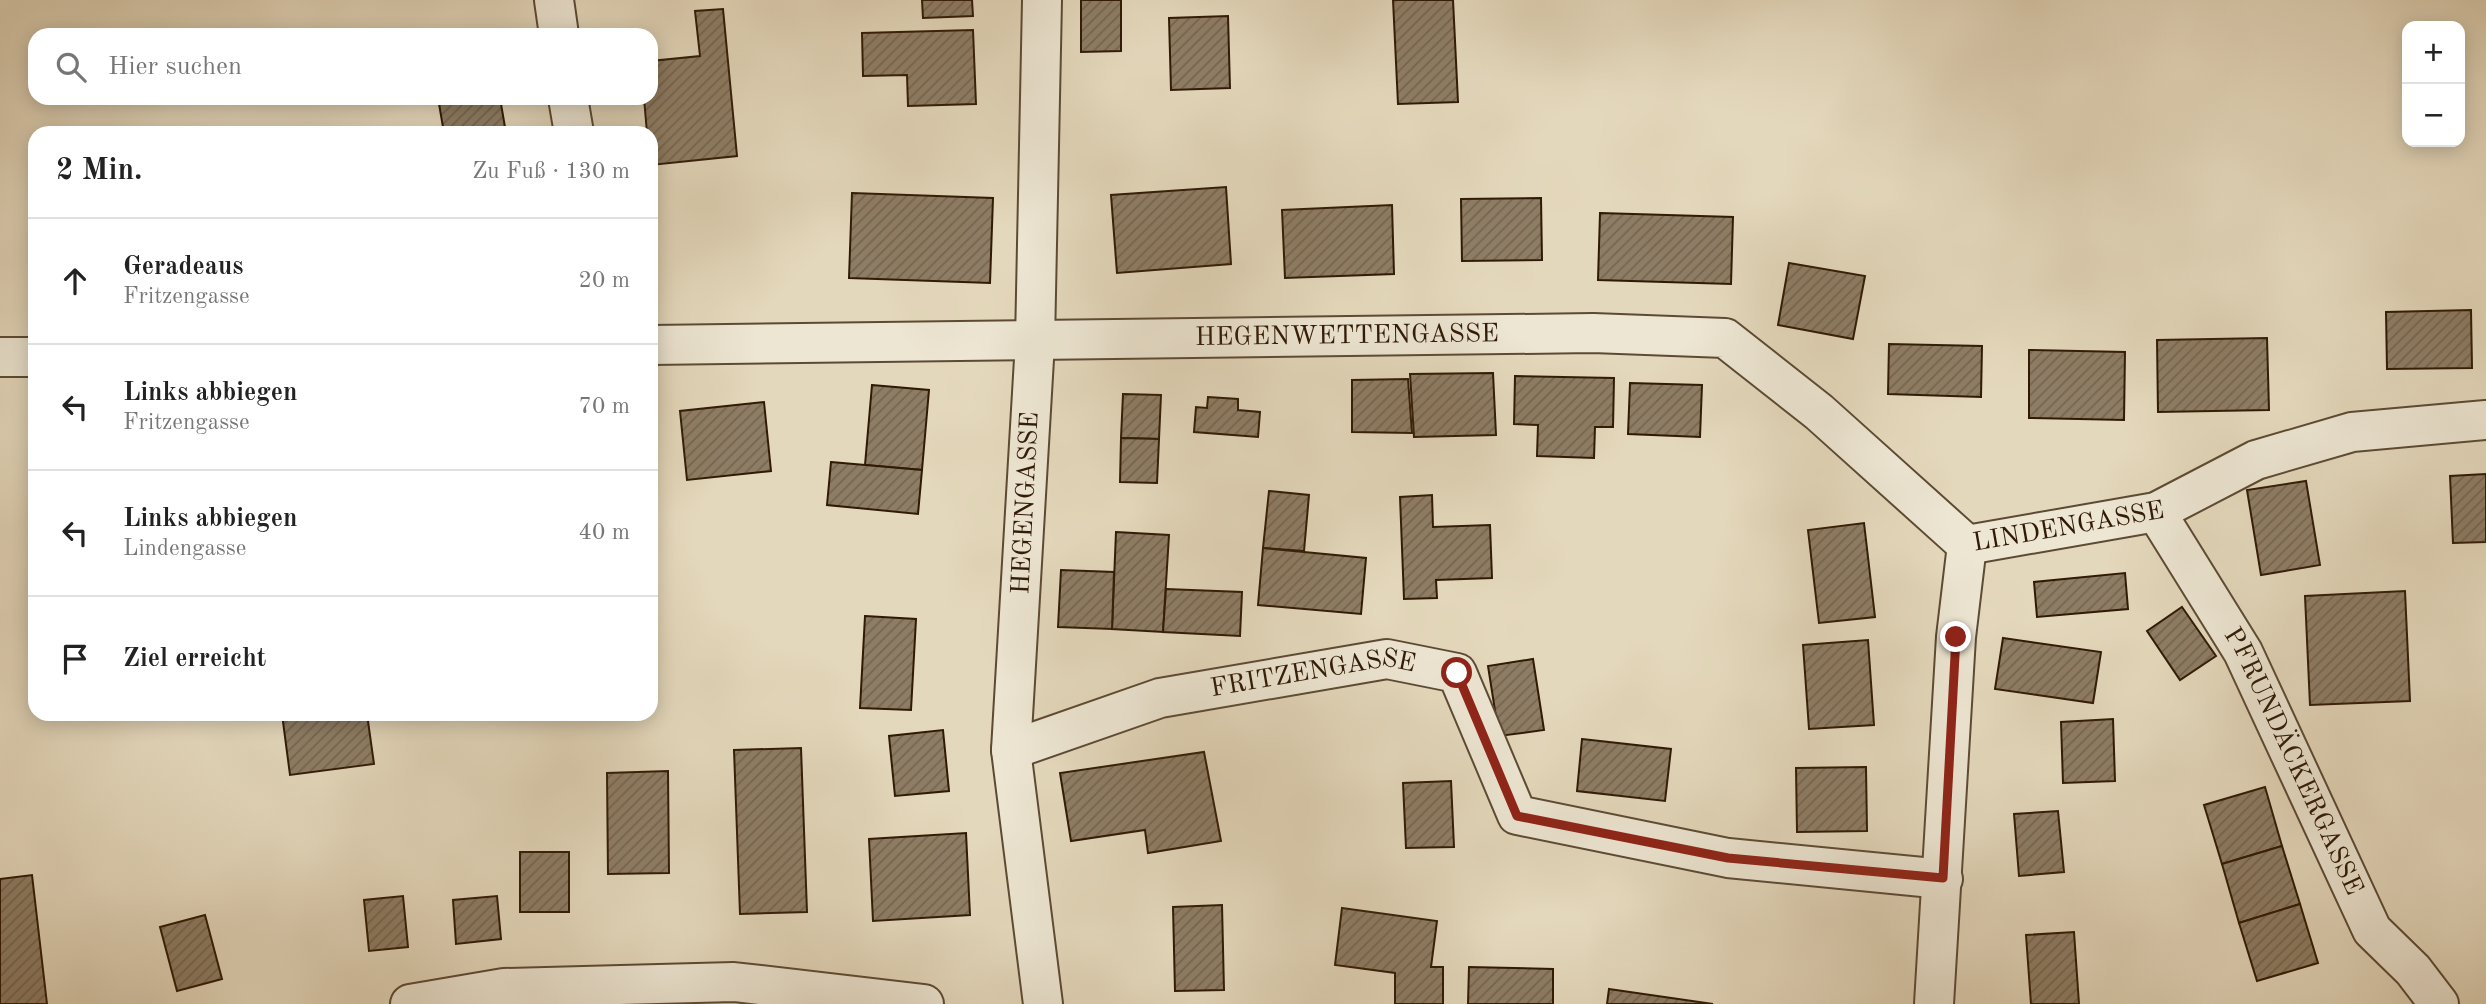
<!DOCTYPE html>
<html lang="de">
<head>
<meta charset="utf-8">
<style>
	:root { --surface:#fff; --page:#f6f6f6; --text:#222; --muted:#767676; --line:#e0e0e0 }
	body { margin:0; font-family:"Old Standard TT",serif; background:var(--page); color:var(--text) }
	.controls { position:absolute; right:21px; top:21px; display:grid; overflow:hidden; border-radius:14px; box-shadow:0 4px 18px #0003 }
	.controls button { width:63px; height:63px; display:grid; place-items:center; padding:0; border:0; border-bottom:2px solid var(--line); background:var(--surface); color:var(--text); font:35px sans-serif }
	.stop { position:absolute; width:21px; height:21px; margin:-16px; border:5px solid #8f2418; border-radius:50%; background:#fff }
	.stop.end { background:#8f2418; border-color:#fff; box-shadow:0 2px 7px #0008 }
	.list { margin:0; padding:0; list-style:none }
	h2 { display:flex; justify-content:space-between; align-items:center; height:91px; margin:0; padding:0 28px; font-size:30px }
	h2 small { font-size:23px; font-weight:400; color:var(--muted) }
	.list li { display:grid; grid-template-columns:46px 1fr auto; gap:21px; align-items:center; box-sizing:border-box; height:126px; padding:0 28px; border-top:2px solid var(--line) }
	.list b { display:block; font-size:26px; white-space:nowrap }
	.list p { margin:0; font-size:23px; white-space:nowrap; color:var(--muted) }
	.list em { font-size:23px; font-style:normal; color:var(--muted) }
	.icon { flex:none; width:38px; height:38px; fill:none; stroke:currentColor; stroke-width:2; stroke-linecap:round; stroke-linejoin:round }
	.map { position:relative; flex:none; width:2486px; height:1004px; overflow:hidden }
	.search { position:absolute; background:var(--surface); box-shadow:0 4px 18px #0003; left:28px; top:28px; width:630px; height:77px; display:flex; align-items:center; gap:18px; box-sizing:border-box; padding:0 24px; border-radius:21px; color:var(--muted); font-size:26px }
	.panel { position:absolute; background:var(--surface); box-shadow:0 4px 18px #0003; left:28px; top:126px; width:630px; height:595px; border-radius:21px }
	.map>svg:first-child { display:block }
	.building { fill:url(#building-hatch); stroke:#301a06; stroke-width:2 }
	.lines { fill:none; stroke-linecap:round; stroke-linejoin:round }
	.minor-casing { stroke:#5d4a34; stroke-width:42 }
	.minor { stroke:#ede6d3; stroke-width:38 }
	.route { stroke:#8f2418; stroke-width:9 }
	.labels { text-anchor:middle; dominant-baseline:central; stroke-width:6; stroke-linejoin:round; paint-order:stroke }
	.street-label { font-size:26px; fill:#301a06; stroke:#ede6d3 }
</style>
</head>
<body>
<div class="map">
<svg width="2486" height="1004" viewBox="0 0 2486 1004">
	<defs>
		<pattern id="building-hatch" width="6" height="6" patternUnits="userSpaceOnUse" patternTransform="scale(1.75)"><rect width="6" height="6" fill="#8e7d65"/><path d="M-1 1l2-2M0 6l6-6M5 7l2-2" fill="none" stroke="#746651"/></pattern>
	</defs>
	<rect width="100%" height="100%" fill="#e4d8bc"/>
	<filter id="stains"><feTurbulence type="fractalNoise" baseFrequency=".00286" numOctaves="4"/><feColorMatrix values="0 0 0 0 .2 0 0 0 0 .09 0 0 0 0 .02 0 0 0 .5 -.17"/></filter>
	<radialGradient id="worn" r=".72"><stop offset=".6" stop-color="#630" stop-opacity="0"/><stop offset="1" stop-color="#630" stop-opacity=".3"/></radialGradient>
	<g class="building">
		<polygon points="922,0 972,0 973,16 923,18"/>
		<polygon points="1081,0 1121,0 1121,51 1081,52"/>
		<polygon points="1393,0 1453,0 1458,102 1398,104"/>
		<polygon points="723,9 737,156 651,165 651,133 647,133 644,98 651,98 651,61 700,56 695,11"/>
		<polygon points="1228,16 1230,88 1171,90 1169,18"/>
		<polygon points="973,30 976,104 908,106 907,75 863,76 862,33"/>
		<polygon points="438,98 500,98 506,133 444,133"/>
		<polygon points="1226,187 1231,264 1117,273 1111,195"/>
		<polygon points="852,193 993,198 990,283 849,278"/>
		<polygon points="1541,198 1542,260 1462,261 1461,199"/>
		<polygon points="1392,205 1394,274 1285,278 1282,210"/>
		<polygon points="1600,213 1733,217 1731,284 1598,280"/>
		<polygon points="1789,263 1865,276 1853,339 1778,325"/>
		<polygon points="2471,310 2472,368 2387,369 2386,312"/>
		<polygon points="2267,338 2269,410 2158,412 2157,340"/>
		<polygon points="1889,344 1982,346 1981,397 1888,394"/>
		<polygon points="2029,350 2125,352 2124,420 2029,418"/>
		<polygon points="1493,373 1496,435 1414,437 1410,374"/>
		<polygon points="1515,376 1614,378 1613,427 1595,427 1594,458 1537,456 1538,425 1514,424"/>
		<polygon points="1408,379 1412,433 1352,432 1352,380"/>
		<polygon points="1630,383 1702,385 1700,437 1628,434"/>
		<polygon points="872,385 929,390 922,470 865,465"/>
		<polygon points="1123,394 1161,395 1159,439 1121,438"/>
		<polygon points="1208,397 1238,399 1238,410 1260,412 1258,437 1194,432 1196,407 1207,408"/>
		<polygon points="764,402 771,471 687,480 680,411"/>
		<polygon points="1121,438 1159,439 1157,483 1120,482"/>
		<polygon points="831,462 922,470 918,514 827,505"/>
		<polygon points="2486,474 2486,542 2453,543 2450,476"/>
		<polygon points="2306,481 2320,565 2261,575 2247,490"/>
		<polygon points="1269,491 1309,495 1304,551 1263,548"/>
		<polygon points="1432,495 1433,527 1490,525 1492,578 1436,580 1437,598 1404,599 1400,497"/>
		<polygon points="1864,523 1875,617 1819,623 1808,530"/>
		<polygon points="1116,532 1169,535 1163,632 1112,629"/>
		<polygon points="1263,548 1366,558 1361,614 1258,605"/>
		<polygon points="1061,570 1114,572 1112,629 1058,627"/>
		<polygon points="2125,573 2128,609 2037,617 2034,582"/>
		<polygon points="1166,589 1242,592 1240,636 1163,632"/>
		<polygon points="2405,591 2410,701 2310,705 2305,596"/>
		<polygon points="2182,607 2216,656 2180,680 2147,631"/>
		<polygon points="865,616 916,619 911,710 860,708"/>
		<polygon points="2003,638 2101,652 2093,703 1995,689"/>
		<polygon points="1868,640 1874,725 1809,729 1803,645"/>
		<polygon points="1533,659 1544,730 1499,736 1488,666"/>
		<polygon points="282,714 367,714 374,764 290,775"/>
		<polygon points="2113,719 2115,781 2063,783 2061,722"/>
		<polygon points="943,730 949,791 895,796 889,736"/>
		<polygon points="1582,739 1671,749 1665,801 1577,791"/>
		<polygon points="801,748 807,912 740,914 734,750"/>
		<polygon points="1204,752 1221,841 1148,853 1145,830 1071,841 1060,773"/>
		<polygon points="1866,767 1867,831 1797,832 1796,768"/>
		<polygon points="668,771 669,873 608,874 607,773"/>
		<polygon points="1451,781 1454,847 1406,848 1403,783"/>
		<polygon points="2265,787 2282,846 2222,864 2204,805"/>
		<polygon points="2058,811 2064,872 2019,876 2014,814"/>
		<polygon points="966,833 970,915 873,921 869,839"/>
		<polygon points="2282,846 2300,904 2239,923 2222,864"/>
		<rect x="520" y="852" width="49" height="60"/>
		<polygon points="32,875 47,1004 0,1004 0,879"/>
		<polygon points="403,896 408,947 369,951 364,900"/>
		<polygon points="497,896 501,939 456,944 453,900"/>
		<polygon points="2300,904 2318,963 2257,981 2239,923"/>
		<polygon points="1222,905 1224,990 1175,991 1173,907"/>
		<polygon points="1342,908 1437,921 1431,967 1443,967 1443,1004 1395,1004 1395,973 1335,965"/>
		<polygon points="205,915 222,979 177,991 160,927"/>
		<polygon points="2074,932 2079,1004 2031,1004 2026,935"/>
		<polygon points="1469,967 1553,969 1553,1004 1468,1004"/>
		<polygon points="1609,989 1713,1004 1607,1004"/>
	</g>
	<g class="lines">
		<defs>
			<g id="minor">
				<polyline points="554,0 559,35"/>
				<polyline points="1042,0 1035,342 1011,750 1043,1004"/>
				<polyline points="568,98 574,133"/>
				<path id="s1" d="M651 345 1593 333 1725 338 1819 412 1967 545"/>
				<polyline points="0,357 35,357"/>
				<path id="s2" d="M2156 512 2243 652 2372 930 2413 970 2439 1004"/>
				<path id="s3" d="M1967 545 2156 512 2256 460 2352 432 2486 420"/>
				<path id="s4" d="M1011 750 1160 698 1387 659 1457 673 1517 815 1728 858 1943 879"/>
				<polyline points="410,1004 504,988 734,982 924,1004"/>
				<polyline points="1934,1004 1956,637 1967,545"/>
			</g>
		</defs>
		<use href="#minor" class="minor-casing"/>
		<use href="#minor" class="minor"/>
	</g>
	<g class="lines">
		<polyline class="route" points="1457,673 1517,816 1728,858 1943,878 1956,637"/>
	</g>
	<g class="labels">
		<g class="street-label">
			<text stroke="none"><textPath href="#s1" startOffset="696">HEGENWETTENGASSE</textPath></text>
			<text transform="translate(1026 503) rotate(-87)">HEGENGASSE</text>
			<text stroke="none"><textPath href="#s3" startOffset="103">LINDENGASSE</textPath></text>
			<text stroke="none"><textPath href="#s4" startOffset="313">FRITZENGASSE</textPath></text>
			<text stroke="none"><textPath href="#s2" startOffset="285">PFRUNDÄCKERGASSE</textPath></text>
		</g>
	</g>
	<rect width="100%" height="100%" filter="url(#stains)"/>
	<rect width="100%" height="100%" fill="url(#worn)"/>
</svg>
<div class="controls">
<button>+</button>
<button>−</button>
</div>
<div class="stop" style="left:1457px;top:673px"></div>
<div class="stop end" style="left:1956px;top:637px"></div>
<div class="search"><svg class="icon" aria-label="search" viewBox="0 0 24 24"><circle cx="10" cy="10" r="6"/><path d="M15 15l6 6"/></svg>Hier suchen</div>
<section class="panel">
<h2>2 Min.<small>Zu Fuß · 130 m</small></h2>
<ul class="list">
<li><svg class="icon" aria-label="ahead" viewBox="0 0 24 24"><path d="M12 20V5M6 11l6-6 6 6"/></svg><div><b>Geradeaus</b><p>Fritzengasse</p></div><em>20 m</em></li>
<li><svg class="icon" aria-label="left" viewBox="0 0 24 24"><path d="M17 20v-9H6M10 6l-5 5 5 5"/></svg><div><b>Links abbiegen</b><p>Fritzengasse</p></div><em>70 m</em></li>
<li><svg class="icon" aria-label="left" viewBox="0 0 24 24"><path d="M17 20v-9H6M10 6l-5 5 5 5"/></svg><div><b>Links abbiegen</b><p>Lindengasse</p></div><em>40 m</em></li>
<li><svg class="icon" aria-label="arrive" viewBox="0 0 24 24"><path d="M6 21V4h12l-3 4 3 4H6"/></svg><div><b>Ziel erreicht</b></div></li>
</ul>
</section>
</div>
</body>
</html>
